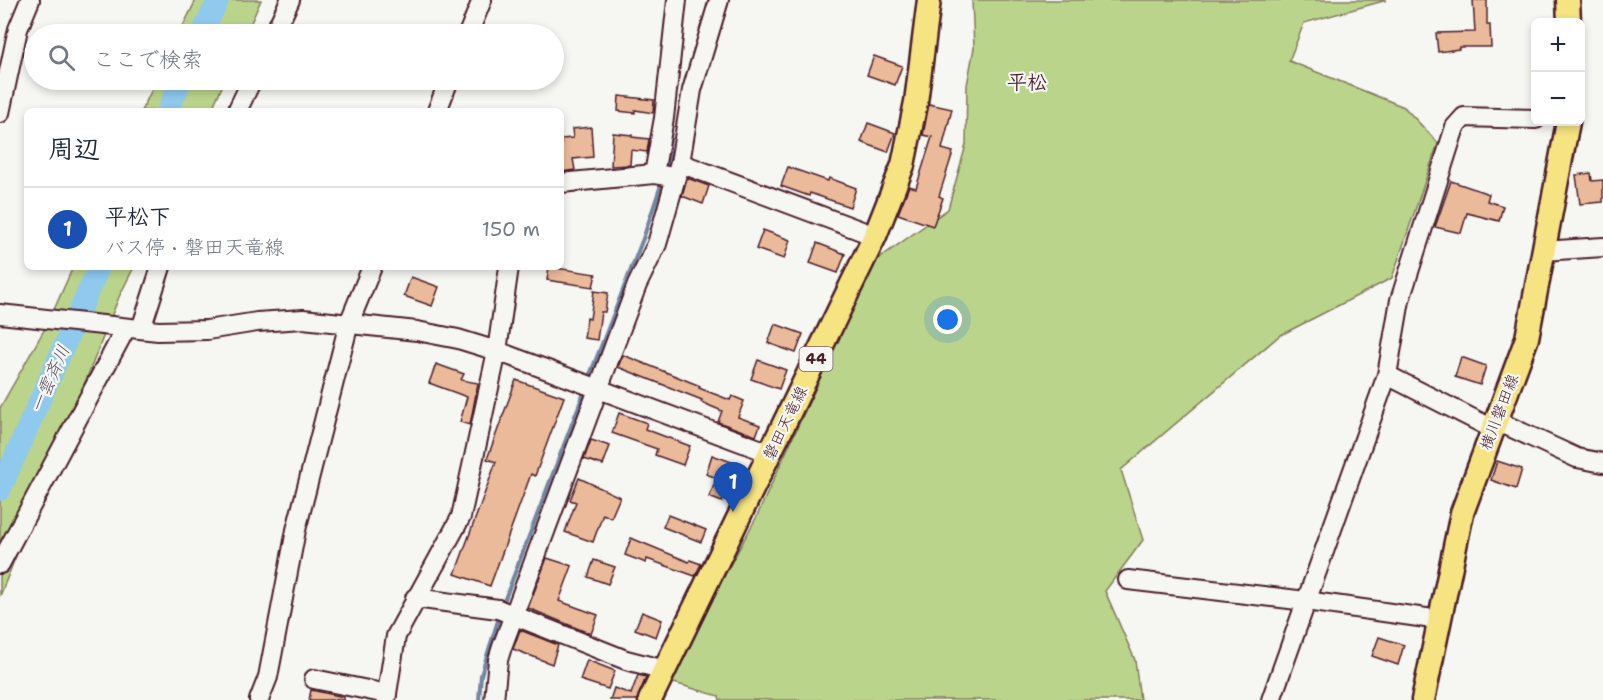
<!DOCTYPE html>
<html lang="ja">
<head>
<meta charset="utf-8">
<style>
	:root { --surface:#fff; --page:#f6f6f7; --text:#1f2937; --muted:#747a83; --line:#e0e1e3; --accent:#0b8043 }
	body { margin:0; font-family:"Shantell Sans","Klee One",sans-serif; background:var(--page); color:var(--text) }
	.controls { position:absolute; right:18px; top:18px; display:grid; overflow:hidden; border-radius:9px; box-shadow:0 3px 9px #0003 }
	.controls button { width:54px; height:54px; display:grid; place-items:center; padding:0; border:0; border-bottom:2px solid var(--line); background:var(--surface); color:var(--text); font:30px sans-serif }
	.you { position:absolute; left:948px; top:320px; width:21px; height:21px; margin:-15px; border:4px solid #fff; border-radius:50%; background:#1a73e8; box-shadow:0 0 0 9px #1a73e833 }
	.badge { display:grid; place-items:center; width:39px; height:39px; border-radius:50%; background:var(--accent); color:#fff; font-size:20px; font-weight:700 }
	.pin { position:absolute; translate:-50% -50px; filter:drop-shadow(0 2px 3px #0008) }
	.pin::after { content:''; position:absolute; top:32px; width:21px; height:18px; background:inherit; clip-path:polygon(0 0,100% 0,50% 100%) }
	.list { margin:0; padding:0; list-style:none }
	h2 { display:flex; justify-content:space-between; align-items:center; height:78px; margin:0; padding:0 24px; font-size:26px }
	h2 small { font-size:20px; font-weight:400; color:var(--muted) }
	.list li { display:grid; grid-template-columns:39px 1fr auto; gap:18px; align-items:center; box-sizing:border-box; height:84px; padding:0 24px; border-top:2px solid var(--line) }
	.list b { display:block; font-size:22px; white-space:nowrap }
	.list p { margin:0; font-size:20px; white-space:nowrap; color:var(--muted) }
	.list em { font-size:20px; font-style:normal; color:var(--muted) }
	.icon { flex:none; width:33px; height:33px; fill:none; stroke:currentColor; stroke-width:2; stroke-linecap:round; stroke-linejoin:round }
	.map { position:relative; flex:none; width:1603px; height:700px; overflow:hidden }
	.search { position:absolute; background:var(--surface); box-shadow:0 3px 9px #0003; left:24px; top:24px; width:540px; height:66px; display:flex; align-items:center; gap:15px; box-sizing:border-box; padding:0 21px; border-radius:33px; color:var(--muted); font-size:22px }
	.panel { position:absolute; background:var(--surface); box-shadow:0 3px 9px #0003; left:24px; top:108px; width:540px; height:162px; border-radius:9px }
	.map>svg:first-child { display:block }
	.green { fill:#bbd48b; stroke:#827a5b; stroke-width:1.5 }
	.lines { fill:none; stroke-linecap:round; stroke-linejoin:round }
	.stream { stroke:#7385a0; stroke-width:4 }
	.river { stroke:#8fc9ee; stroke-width:22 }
	.building { fill:#eaba9a; stroke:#4a1f2b; stroke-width:1.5 }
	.minor-casing { stroke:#4a1f2b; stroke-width:22 }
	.major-casing { stroke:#4a1f2b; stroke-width:27 }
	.minor { stroke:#f6f6f2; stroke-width:18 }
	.major { stroke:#f6e381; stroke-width:22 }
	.labels { text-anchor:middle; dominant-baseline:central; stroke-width:4.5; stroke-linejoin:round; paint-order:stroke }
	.shield { fill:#f6f6f2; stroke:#7e6067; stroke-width:1.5 }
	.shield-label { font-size:15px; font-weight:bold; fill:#4a1f2b }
	.street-label { font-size:16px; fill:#4a1f2b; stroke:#f6f6f2 }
	.water-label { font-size:18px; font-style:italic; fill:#5f5266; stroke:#f6f6f2 }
	.quarter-label { font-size:20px; font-weight:bold; fill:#4a1f2b; stroke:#f6f6f2 }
</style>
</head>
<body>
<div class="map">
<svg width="1603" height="700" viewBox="0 0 1603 700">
	<rect width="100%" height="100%" fill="#f6f6f2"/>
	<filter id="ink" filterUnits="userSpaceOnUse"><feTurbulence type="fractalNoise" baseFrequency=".0167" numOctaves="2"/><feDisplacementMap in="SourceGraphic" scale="12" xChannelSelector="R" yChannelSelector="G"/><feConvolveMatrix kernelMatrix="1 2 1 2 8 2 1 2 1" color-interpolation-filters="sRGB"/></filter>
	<g filter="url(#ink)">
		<g class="green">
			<polygon points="196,0 261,0 246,34 179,34"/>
			<polygon points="972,0 1387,0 1304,23 1289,61 1404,107 1438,143 1392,278 1279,336 1121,470 1143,540 1105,591 1135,660 1140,700 720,700 719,696 667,681 756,518 859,293 878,259 948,209 966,145 967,85 974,48"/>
			<polygon points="157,80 225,80 211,111 141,111"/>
			<polygon points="73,267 134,267 119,297 0,596 0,408 48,323"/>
		</g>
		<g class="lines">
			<g class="stream">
				<polyline points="667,169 671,129"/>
				<polyline points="588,380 644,236 662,182"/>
				<polyline points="503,604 585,390"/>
				<polyline points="479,700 481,675 500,614"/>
			</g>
			<g class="river">
				<polyline points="202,34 218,0"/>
				<polyline points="168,111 181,80"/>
				<polyline points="0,490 99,267"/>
			</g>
		</g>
		<g class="building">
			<polygon points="1473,0 1487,0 1487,25 1490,25 1491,47 1459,47 1459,49 1438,52 1436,33 1475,32"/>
			<polygon points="874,56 902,66 895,85 867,75"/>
			<polygon points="619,96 654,100 653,113 635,110 635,113 618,111"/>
			<polygon points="929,104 952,109 942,149 953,152 939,196 943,198 933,226 898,214 909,186 916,188 932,137 923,135"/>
			<polygon points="868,123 895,133 888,152 861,142"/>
			<polygon points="591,127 593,157 573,159 575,170 561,172 561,139 573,138 572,129"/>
			<polygon points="613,133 632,135 632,137 649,139 647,152 631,150 630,165 611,166"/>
			<polygon points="788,167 828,181 829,178 856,188 850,207 810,193 809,196 781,186"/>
			<polygon points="1591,173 1592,181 1603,180 1603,202 1580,204 1576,175"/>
			<polygon points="687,178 709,186 703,204 682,196"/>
			<polygon points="1451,181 1489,194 1487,201 1503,206 1499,221 1467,213 1461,233 1435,227"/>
			<polygon points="763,230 790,240 784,259 756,249"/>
			<polygon points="817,243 845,254 838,273 810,263"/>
			<polygon points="549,267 596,274 593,287 547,280"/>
			<polygon points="411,277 439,287 432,306 404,296"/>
			<polygon points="594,291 608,293 605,312 601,312 597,340 584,338 587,318 590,319"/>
			<polygon points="775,324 803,334 796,353 768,343"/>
			<polygon points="623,355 678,377 700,386 699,388 730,400 732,396 744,401 738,417 760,425 756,436 718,422 722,411 701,402 702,400 618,367"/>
			<polygon points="1461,357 1486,366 1480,385 1455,377"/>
			<polygon points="758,360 786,370 779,389 751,379"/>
			<polygon points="436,364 464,374 461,380 478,383 470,425 460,422 467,397 429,383"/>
			<polygon points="516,380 564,397 535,476 531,474 490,586 455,574 496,462 487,459"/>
			<polygon points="619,413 647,423 645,429 690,446 683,465 655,455 657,449 612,433"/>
			<polygon points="591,440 610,446 603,465 584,459"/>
			<polygon points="712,455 740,465 733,485 729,483 722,502 709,497 717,478 706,474"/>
			<polygon points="1497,461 1522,469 1516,489 1491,480"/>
			<polygon points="579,478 620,497 611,518 603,514 593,542 565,532 576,502 570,500"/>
			<polygon points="668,515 706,530 701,542 663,527"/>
			<polygon points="631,538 689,562 690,560 701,564 695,576 647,559 646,563 625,555"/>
			<polygon points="547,558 572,566 559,601 598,615 591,634 528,608"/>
			<polygon points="594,560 615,567 608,584 588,577"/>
			<polygon points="642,612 662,620 656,637 635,629"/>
			<polygon points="520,630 558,645 552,664 513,649"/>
			<polygon points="1379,637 1404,645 1398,665 1372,656"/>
			<polygon points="587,660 615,671 608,689 580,680"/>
			<polygon points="638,675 646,677 637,700 610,700 614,688 631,694"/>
			<polygon points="311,690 344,697 343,700 309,700"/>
		</g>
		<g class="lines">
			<defs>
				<g id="minor">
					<polyline points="274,34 290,0"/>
					<polyline points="468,34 482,0"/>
					<polyline points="237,111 252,80"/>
					<polyline points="437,111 449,80"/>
					<polyline points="0,113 18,29 30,0"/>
					<polyline points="680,163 875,236"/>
					<polyline points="654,174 664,118 677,0"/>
					<polyline points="561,183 654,174 667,176"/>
					<polyline points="1543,251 1603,247"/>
					<polyline points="0,314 158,331 207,330 257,322 303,319 417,331 458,339 497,351 770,453"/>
					<polyline points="141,329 161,267"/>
					<polyline points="1387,375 1493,429"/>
					<polyline points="1497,421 1577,458 1603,463"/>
					<polyline points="0,564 126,328"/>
					<polyline points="1128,580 1306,601 1440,620"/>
					<polyline points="415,598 498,609 626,660 665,670"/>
					<polyline points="314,679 387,694"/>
					<polyline points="259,700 268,677 296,530 349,323 372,267"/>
					<polyline points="386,700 396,636 461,517 497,351 509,267"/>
					<polyline points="494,700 498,660 502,647 637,285 657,244 680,163 692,90 719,0"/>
					<polyline points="1271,700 1387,375 1400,300 1455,127 1464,117 1536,119"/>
				</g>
				<g id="major">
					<polyline points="1568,0 1569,22"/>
					<polyline points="650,700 875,236 903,165 916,102 929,0"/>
					<polyline points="1423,700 1462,513 1527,338 1568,122"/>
				</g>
			</defs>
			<use href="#minor" class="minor-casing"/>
			<use href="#major" class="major-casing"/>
			<use href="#minor" class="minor"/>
			<use href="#major" class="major"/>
		</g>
	</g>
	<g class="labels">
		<rect class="shield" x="799.5" y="347" width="33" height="24" rx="4.5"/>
		<g class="shield-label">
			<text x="816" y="359">44</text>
		</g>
		<g class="street-label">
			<text transform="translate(1499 412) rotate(-69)">横川磐田線</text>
			<text transform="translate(785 423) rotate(-64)">磐田天竜線</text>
		</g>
		<g class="water-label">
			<text transform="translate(50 379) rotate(-66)">一雲斉川</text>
		</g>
		<g class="quarter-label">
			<text x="1027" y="82">平松</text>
		</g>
	</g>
</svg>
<div class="controls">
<button>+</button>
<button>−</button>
</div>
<div class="you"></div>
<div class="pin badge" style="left:733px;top:512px;background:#1a4fb4">1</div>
<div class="search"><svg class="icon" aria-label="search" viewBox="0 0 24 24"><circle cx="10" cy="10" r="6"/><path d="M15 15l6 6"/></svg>ここで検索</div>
<section class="panel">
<h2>周辺<small></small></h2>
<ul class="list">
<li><span class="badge" style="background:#1a4fb4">1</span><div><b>平松下</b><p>バス停 · 磐田天竜線</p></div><em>150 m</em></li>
</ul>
</section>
</div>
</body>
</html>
